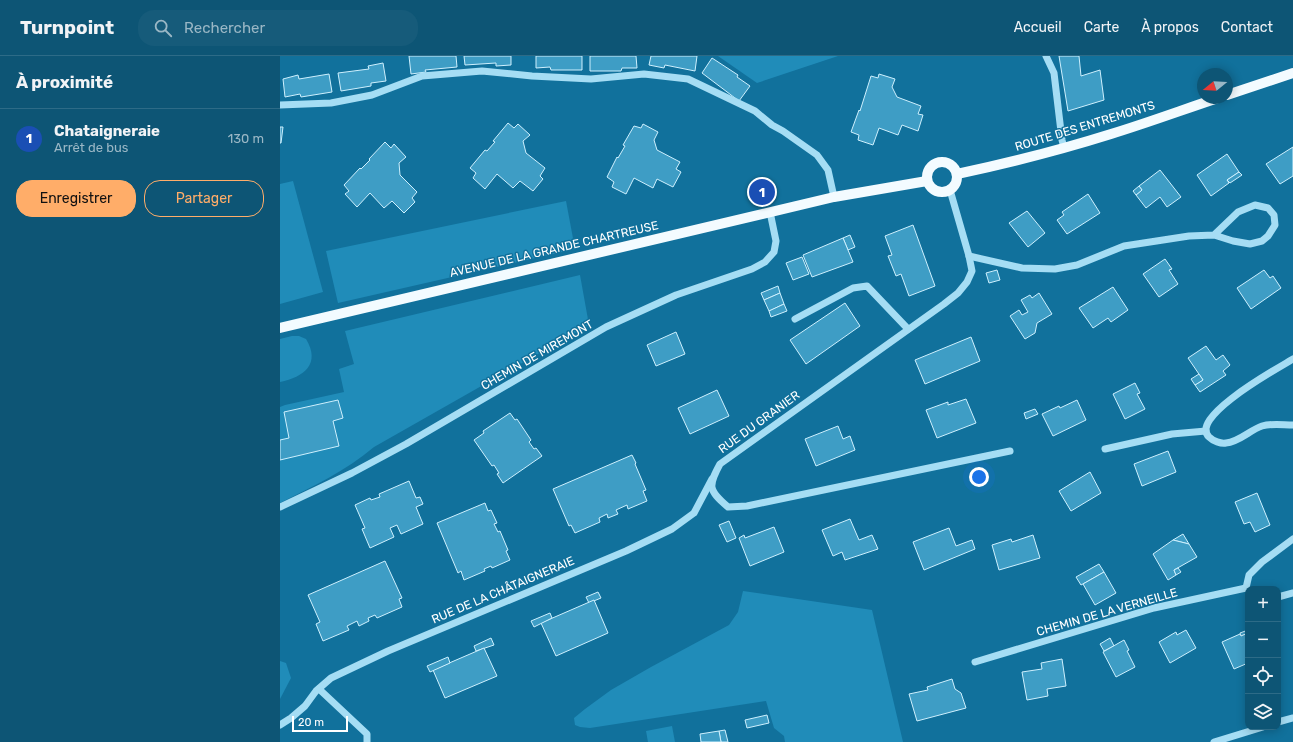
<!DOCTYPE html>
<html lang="fr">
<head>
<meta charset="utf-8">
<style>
	:root { --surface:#0d5575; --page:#165b7a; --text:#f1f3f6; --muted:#9ab7c5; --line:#2d6b87; --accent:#ffad69 }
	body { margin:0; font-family:Rubik,sans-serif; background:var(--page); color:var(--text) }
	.controls { position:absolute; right:12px; bottom:12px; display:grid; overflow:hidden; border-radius:8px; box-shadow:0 2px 10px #0003 }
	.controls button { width:36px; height:36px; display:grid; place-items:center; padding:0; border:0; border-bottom:1px solid var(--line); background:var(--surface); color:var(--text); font:20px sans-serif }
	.compass { position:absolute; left:917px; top:12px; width:36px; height:36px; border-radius:50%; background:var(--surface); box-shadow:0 2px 10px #0003; rotate:252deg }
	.scale { position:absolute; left:12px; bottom:10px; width:56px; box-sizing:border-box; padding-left:4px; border:2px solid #fff; border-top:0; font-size:11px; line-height:14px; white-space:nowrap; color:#fff; -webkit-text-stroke:3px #11719c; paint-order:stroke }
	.you { position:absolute; left:699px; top:421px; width:14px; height:14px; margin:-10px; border:3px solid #fff; border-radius:50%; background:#1a73e8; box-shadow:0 0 0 6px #1a73e833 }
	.badge { display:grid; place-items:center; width:26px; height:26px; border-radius:50%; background:var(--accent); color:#fff; font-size:13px; font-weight:700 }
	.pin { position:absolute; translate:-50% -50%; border:2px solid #fff; box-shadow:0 1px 4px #0006 }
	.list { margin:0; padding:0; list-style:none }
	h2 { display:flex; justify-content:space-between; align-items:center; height:52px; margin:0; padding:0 16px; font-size:17px }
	h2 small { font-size:13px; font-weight:400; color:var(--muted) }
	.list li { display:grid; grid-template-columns:26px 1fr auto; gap:12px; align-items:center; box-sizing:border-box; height:60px; padding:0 16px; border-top:1px solid var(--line) }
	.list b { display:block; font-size:15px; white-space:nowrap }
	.list p { margin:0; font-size:13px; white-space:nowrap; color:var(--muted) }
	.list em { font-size:13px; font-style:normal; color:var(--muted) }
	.actions { display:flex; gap:8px; padding:12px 16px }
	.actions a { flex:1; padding:9px 0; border:1px solid var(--accent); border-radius:16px; text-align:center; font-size:14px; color:var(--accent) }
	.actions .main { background:var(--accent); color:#111 }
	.icon { flex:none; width:22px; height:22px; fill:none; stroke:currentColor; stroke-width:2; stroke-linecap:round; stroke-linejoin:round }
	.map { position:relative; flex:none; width:1013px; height:686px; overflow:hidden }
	header { display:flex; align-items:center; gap:24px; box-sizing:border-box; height:56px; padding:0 20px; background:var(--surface); border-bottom:1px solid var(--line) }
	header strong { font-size:19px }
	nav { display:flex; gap:22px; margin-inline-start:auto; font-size:14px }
	.search { width:280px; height:36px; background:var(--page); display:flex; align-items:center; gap:10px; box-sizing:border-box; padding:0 14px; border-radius:16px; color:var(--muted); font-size:15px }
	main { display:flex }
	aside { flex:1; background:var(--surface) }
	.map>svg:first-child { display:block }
	.green { fill:#208cb9 }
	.building { fill:#3e9dc5; stroke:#cef0fe }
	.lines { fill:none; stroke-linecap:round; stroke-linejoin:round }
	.minor { stroke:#a5ddf4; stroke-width:7 }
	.major { stroke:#f3fbff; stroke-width:10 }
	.labels { text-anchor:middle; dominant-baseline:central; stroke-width:3; stroke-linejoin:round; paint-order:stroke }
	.street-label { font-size:12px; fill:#fff; stroke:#11719c }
</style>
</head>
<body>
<header>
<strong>Turnpoint</strong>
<div class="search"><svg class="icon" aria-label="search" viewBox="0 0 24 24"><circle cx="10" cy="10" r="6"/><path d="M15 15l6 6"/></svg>Rechercher</div>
<nav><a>Accueil</a><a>Carte</a><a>À propos</a><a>Contact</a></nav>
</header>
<main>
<aside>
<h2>À proximité<small></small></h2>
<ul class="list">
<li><span class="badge" style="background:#1a4fb4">1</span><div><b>Chataigneraie</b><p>Arrêt de bus</p></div><em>130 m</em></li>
</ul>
<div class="actions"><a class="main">Enregistrer</a><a>Partager</a></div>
</aside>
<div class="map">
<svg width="1013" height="686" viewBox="0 0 1013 686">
	<rect width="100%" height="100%" fill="#11719c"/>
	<g class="green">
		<polygon points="438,0 558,0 477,27"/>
		<polygon points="13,125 43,236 0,248 0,128"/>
		<polygon points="286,145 295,193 58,247 46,195"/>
		<path d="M300 219 309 269 94 391C66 415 33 430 0 447V351L5 349 64 336 59 313 74 308 65 275Z"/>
		<path d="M12 280H19L26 283C41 308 24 321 0 326V283Z"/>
		<polygon points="463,535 592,554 623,686 505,686 504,680 494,672 486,645 310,672 300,671 295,669 294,662 305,653 331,634 371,611 449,569 458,556"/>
		<polygon points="0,605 6,607 11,622 0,643"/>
		<polygon points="392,670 395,686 368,686 366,675"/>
	</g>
	<g class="building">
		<polygon points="129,0 176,0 177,11 145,14 146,16 131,18"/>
		<polygon points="184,0 231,0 231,9 216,10 216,7 185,9"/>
		<polygon points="256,0 302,0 302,14 271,14 270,11 256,12"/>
		<polygon points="310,0 356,0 357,12 342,12 341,15 310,15"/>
		<polygon points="371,0 417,0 415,15 385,9 384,12 369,9"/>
		<polygon points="779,0 799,0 801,20 820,14 824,44 788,55"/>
		<polygon points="432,2 458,19 457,21 470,30 459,45 422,17"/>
		<polygon points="103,7 106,25 91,27 91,30 61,35 58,17 89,13 88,10"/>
		<polygon points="49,18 52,36 21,41 20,38 5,41 3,23 18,19 19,23"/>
		<polygon points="599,18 615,23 612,31 617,41 641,50 638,58 643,59 638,75 622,69 618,79 599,72 593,89 578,84 579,79 571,76 579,54 580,55 591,20 598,22"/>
		<polygon points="228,67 234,72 238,68 250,79 243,85 246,97 265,112 260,120 263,123 253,135 240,125 233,132 217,118 205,133 193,122 196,117 190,112 205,94 207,95 215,86 213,85"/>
		<polygon points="363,68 378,76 374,84 377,94 400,106 396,113 401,116 393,131 377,123 373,132 354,122 346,138 332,131 334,126 327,121 337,101 338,102 345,90 343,89 354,70 361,72"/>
		<polygon points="0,71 3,71 1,87 0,87"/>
		<polygon points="105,86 111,92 114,88 126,101 119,107 120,119 137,136 132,142 135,146 124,157 112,145 104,152 90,137 77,151 65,138 69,135 64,129 80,112 81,113 90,104 89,103"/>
		<polygon points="1013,91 1013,120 1000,128 986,108"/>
		<polygon points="947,98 959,116 947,124 949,127 931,140 917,119"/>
		<polygon points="880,114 901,141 887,151 880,141 866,152 856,139 862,134 859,130"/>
		<polygon points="959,116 962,119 950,127 947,124"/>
		<polygon points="859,130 862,134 856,139 853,135"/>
		<polygon points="808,138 820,157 787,178 777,164 784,159 782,156"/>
		<polygon points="747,155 765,177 748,191 729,167"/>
		<polygon points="633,169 655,230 629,240 621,218 616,220 608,200 612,199 605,180"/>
		<polygon points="570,179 575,191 568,194 563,182"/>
		<polygon points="563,182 573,206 532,221 523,199"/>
		<polygon points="522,201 529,218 513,224 506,207"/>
		<polygon points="885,203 892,213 889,214 898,228 879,241 863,218"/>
		<polygon points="717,214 720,224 709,227 706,217"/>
		<polygon points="984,214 990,222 993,220 1001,232 971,253 957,232"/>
		<polygon points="498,230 500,237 484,244 481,237"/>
		<polygon points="833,231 848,254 831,266 828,262 813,272 799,252"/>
		<polygon points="500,237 504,248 489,255 484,244"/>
		<polygon points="759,237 772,258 757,267 755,277 745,283 730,260 739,254 742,259 748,256 741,244 750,239 752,242"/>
		<polygon points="565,247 580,270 526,308 510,284"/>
		<polygon points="504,248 507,255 491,261 489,255"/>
		<polygon points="396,276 405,298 376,310 367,289"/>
		<polygon points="691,281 700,305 645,328 635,304"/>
		<polygon points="926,290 936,304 943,299 950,309 943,315 946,319 920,336 915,329 923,324 908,302"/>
		<polygon points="919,318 923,324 915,329 911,323"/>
		<polygon points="855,327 860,337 857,338 865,353 845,363 833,338"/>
		<polygon points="437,334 449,360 410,378 398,352"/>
		<polygon points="686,343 696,367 657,382 646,354 668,346 668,349"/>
		<polygon points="58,344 63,362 53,365 59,390 0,404 0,384 9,382 4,356"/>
		<polygon points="797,344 806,364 773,380 762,358 779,350 780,352"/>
		<polygon points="755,353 758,358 746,363 744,357"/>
		<polygon points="230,357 235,364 237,363 251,384 249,386 254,393 256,392 262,400 223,427 217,418 219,417 214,409 212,410 194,384 204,377 203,375"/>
		<polygon points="558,370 563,383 570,380 575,394 536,410 525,383"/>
		<polygon points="888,395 896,416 862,430 854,408"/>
		<polygon points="352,399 356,407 355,408 366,434 363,435 367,445 348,453 347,449 336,454 338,458 328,462 327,458 319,462 320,466 295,477 291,469 289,470 273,433"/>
		<polygon points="810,416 821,437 791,455 779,435"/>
		<polygon points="129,425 136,442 140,441 143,448 136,451 143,468 121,478 117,469 110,472 114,481 90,492 82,473 85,472 75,449 90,442 91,444 100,441 99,438"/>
		<polygon points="977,437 990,469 975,476 970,466 964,468 955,446"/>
		<polygon points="205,447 208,455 211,454 217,467 214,468 218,476 220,475 228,494 226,495 230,504 212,512 211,510 204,513 205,515 184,524 181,515 178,517 157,467"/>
		<polygon points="570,463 579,484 592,479 598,493 565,504 562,496 553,500 542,474"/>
		<polygon points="449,465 456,482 447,486 439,469"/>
		<polygon points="494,471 504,496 470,510 459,482 464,479 465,482"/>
		<polygon points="669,472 676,490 692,484 695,493 644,514 633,486"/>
		<polygon points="903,478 909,488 893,484"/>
		<polygon points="753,479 760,502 719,514 712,489 731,483 732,486"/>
		<polygon points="893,484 909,488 917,501 894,514 896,519 888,524 873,498"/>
		<polygon points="105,505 122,542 119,543 122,551 97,562 95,559 88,562 89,565 79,570 77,565 67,570 69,574 43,585 36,568 40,566 28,539"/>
		<polygon points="819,508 824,516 801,529 796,521"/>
		<polygon points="898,512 901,516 896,519 894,514"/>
		<polygon points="824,516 836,537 815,549 803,528"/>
		<polygon points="318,536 321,542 309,547 306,541"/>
		<polygon points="314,544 328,577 276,600 261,567"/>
		<polygon points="270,557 272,562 254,571 251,565"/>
		<polygon points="906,574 916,592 890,607 879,586 896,576 897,579"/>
		<polygon points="968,574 968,577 961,580 960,577"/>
		<polygon points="968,577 968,607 954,613 942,586 960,578 961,580"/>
		<polygon points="211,582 214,589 196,595 194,590"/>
		<polygon points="830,582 834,590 824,595 820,588"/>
		<polygon points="844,584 849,594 847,595 855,611 836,621 823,596"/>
		<polygon points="204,592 217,620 165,642 153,614"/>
		<polygon points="168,601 170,607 150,616 147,610"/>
		<polygon points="782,603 786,630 767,633 768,640 747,644 742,616 762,613 761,607"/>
		<polygon points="672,623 675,633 681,637 686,652 637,665 629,638 648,634 647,631"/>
		<polygon points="487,659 489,667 467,672 465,664"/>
		<polygon points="445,674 448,686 441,686 439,675"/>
		<polygon points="439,675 441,686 421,686 420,678"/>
	</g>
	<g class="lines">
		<g class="minor">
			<polyline points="766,0 774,17 782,84 784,92"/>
			<polyline points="0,49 51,47 92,39 142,20 202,15 252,20 311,23 364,18 408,23 475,55 492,69 503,75 537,99 548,114 554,141"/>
			<path d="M670 134 689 200 692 215 687 226 678 237 664 248 440 408C428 430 428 434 448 451L467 450 730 395"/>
			<polyline points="689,200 742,212 775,213 797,209 844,190 909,180 934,179 953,185 970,188 982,185 988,180 995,169 994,159 988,152 975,149 958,156 934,179"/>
			<polyline points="515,263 573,232 587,230 628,273"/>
			<path d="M1013 303C1000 311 908 361 929 381 933 385 941 388 946 387 959 386 970 374 982 370 992 367 1003 369 1013 369"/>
			<polyline points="825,393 892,378 926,375"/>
			<polyline points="0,451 72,417 126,388 326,271 396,239 472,213 485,206 494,196 496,185 490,156"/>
			<polyline points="966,532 969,519 982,506 1013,483"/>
			<polyline points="998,541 1013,537"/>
			<polyline points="695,606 874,552 966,532"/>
			<polyline points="39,633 87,678 87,686"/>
			<polyline points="998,666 1013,662"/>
			<polyline points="0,669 11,662 25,650 36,635 51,622 108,595 346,495 392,473 414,457 432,423"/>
			<polyline points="934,686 983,671"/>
		</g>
		<g class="major">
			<polyline points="947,39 1013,17"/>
			<circle cx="662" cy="121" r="15"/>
			<path d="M677 118C729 107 780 94 831 78 867 67 902 54 938 42"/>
			<polyline points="0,272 554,141 647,125"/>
		</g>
	</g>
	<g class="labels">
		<g class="street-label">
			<text transform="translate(805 70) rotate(-17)">ROUTE DES ENTREMONTS</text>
			<text transform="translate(274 193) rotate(-13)">AVENUE DE LA GRANDE CHARTREUSE</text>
			<text transform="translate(257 299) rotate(-30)">CHEMIN DE MIREMONT</text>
			<text transform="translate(479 366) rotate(-36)">RUE DU GRANIER</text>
			<text transform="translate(223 534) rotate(-23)">RUE DE LA CHÂTAIGNERAIE</text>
			<text transform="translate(827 556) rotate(-16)">CHEMIN DE LA VERNEILLE</text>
		</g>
	</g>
</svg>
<div class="controls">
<button>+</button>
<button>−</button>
<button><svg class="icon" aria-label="locate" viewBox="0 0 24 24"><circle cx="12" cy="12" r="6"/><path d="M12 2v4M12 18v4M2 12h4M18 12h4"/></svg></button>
<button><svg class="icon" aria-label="layers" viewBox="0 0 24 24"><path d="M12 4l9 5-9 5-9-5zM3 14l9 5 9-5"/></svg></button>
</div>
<svg class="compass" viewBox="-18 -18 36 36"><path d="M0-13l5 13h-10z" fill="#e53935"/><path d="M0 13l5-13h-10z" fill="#9ab7c5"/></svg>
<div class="scale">20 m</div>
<div class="you"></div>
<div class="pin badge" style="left:482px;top:136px;background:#1a4fb4">1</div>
</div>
</main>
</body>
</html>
